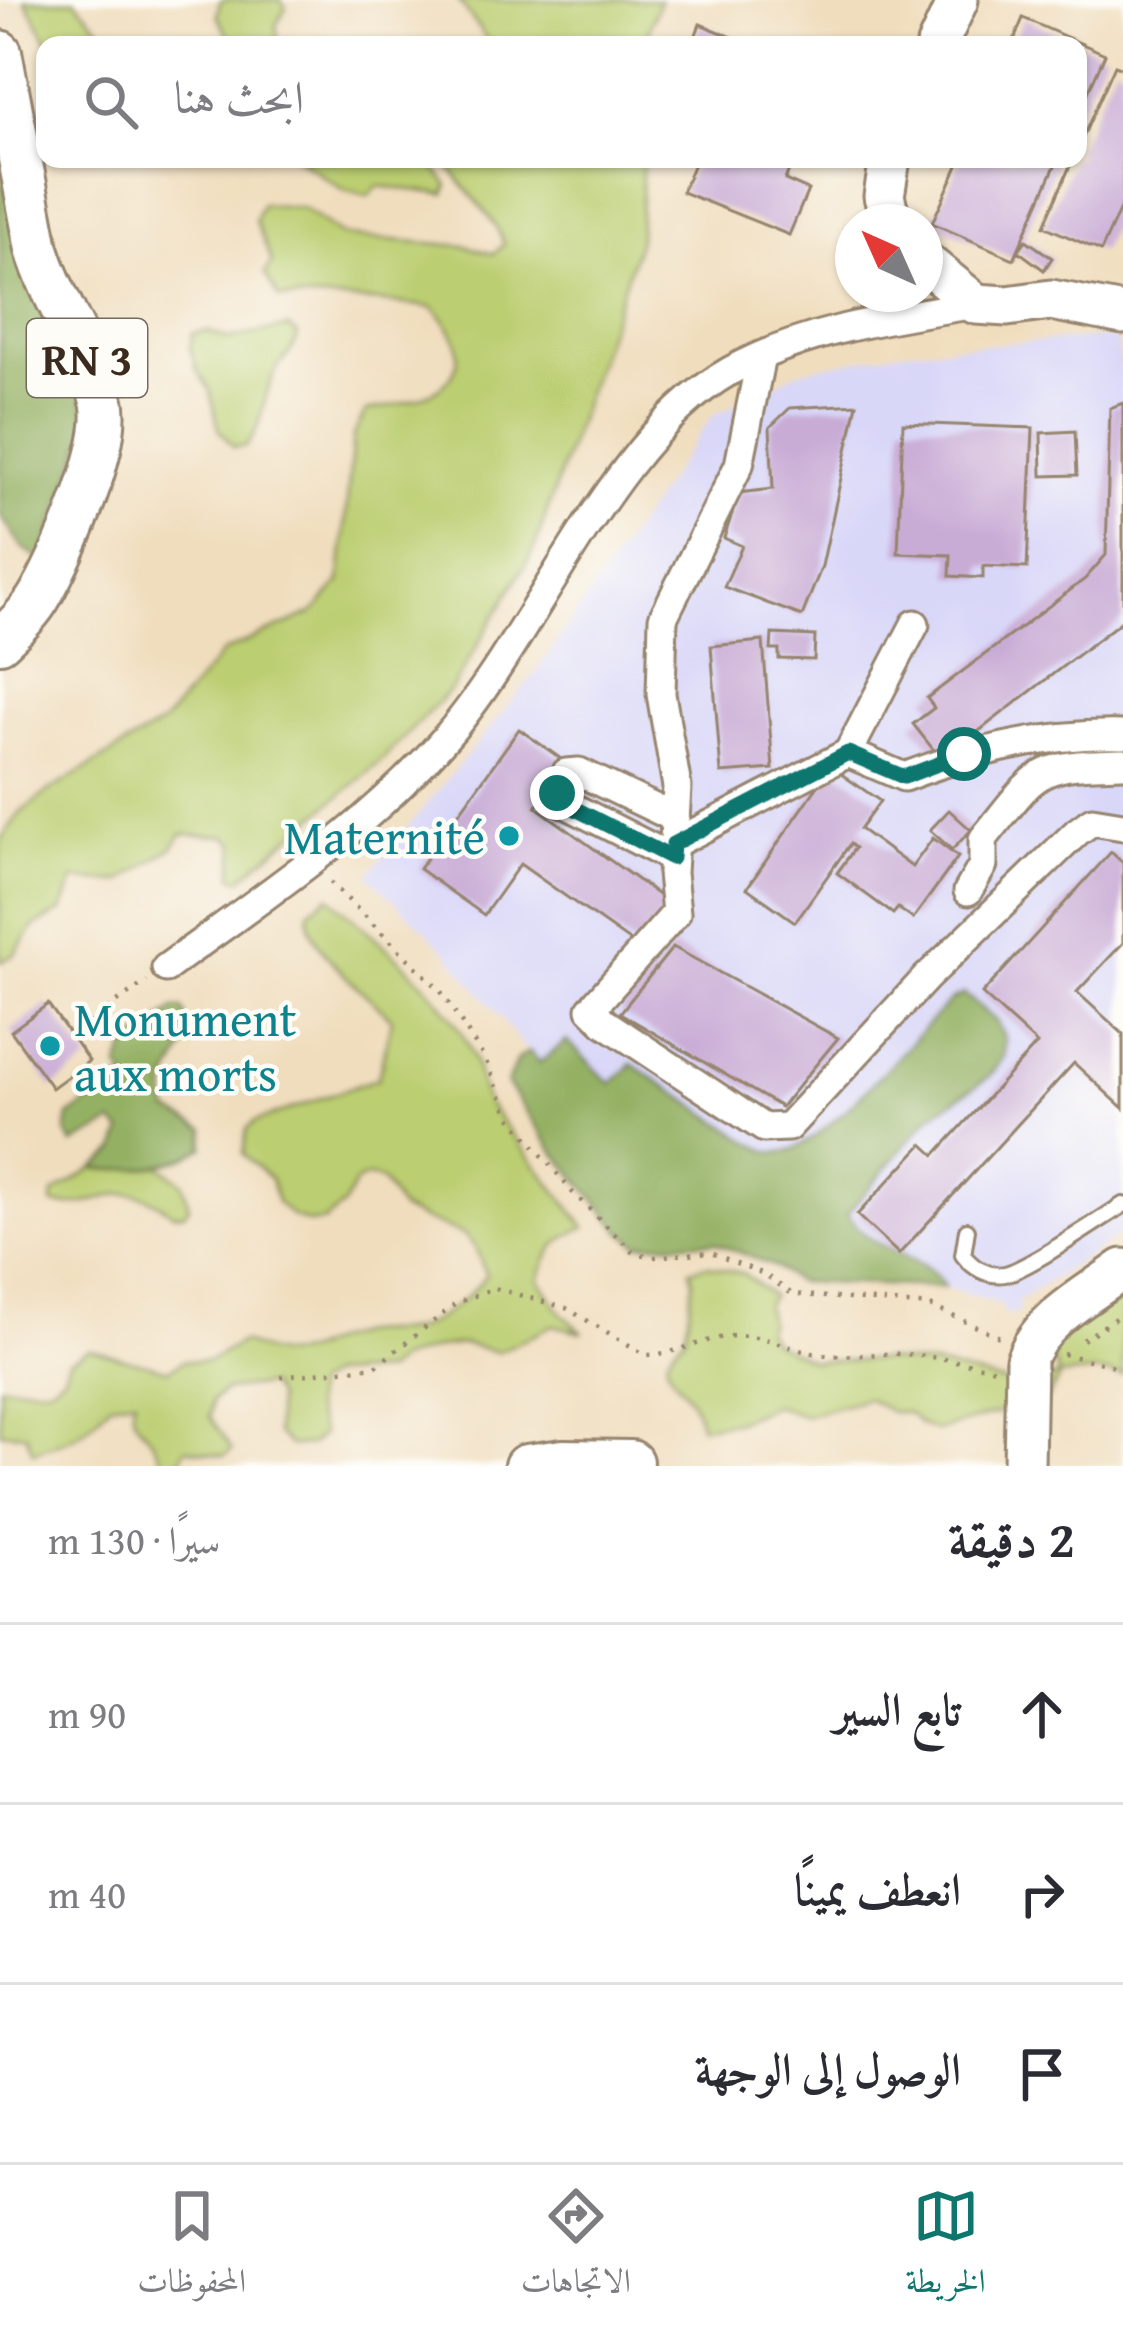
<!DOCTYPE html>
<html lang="ar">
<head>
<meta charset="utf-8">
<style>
	:root { --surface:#fff; --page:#f7f7f7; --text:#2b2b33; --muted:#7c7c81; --line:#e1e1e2; --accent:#0f766e }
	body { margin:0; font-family:"Gentium Book Plus",Amiri,serif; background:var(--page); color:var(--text); direction:rtl }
	.compass { position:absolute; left:835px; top:204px; width:108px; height:108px; border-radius:50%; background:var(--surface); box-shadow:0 3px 9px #0004; rotate:315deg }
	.stop { position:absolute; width:36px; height:36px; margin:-27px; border:9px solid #0f766e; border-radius:50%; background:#fff }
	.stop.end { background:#0f766e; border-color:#fff; box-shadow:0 3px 12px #0008 }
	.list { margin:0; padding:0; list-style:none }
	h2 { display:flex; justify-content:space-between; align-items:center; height:156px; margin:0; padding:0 48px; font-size:51px }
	h2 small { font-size:39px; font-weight:400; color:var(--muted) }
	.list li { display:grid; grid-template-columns:78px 1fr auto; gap:36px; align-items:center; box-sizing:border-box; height:180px; padding:0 48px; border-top:3px solid var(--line) }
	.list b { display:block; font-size:45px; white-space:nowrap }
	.list em { font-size:39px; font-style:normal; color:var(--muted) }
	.icon { flex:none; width:66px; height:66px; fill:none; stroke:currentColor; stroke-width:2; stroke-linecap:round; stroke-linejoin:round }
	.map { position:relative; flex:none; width:1123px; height:1466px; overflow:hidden; direction:ltr }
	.search { position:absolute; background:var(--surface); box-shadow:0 3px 9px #0004; left:36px; right:36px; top:36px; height:132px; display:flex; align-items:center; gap:30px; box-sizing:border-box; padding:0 42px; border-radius:24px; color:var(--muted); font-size:45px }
	.sheet { height:696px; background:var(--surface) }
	nav { display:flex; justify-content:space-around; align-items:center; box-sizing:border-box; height:168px; border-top:3px solid var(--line); background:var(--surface); font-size:33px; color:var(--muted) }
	nav a { display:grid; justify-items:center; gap:6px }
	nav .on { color:var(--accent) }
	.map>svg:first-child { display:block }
	.built { fill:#d9d7f8 }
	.green { fill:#bbce71; stroke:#7b7c48; stroke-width:3 }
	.forest { fill:#94b163; stroke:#686e40; stroke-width:3 }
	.building { fill:#c9acd6 }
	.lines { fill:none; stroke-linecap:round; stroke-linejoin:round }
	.service-casing { stroke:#96846e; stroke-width:20 }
	.minor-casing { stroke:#96846e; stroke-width:33 }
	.secondary-casing { stroke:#96846e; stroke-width:45 }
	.primary-casing { stroke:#96846e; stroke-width:48 }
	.path { stroke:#96846e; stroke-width:4.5; stroke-dasharray:3 9; stroke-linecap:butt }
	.service { stroke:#fff; stroke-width:14 }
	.minor { stroke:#fff; stroke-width:27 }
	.secondary { stroke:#fff; stroke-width:39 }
	.primary { stroke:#fff; stroke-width:42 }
	.secondary-bridge-casing { stroke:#96846e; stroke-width:45; stroke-linecap:butt }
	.secondary-bridge { stroke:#fff; stroke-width:39 }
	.route { stroke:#0f766e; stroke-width:15 }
	.culture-dot { fill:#0f9aa8; stroke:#fdfcf7; stroke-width:4.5 }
	.labels { text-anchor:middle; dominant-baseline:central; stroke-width:9; stroke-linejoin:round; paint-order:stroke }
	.shield { fill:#fdfcf7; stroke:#75695f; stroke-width:3 }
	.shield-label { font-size:45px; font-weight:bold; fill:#3b2a1e }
	.culture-label { font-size:48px; fill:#0d838f; stroke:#fdfcf7; text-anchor:end }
</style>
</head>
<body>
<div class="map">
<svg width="1123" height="1466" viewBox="0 0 1123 1466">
	<rect width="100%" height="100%" fill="#fdfcf7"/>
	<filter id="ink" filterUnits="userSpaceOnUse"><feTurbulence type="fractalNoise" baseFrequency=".00833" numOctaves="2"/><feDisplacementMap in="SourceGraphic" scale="24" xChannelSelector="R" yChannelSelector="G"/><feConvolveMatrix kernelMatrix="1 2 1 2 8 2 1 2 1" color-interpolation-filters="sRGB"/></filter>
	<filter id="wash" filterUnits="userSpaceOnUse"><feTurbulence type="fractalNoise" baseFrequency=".004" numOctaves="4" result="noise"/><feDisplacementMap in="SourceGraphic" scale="48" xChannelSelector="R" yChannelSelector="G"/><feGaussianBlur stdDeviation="2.7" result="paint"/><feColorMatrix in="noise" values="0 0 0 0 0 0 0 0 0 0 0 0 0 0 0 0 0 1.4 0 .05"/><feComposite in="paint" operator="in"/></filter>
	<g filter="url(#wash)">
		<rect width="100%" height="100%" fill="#f0ddbd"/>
		<polygon class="built" points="1116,337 1123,379 1123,1233 1018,1301 1019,1313 1005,1315 1002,1305 944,1287 796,1282 750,1247 612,1084 538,1064 446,951 368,875 536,672 711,417 803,370 914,349"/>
		<g class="green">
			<polygon points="25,0 75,0 105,34 107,45 50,45"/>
			<polygon points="224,0 281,0 286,8 276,25 279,45 233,45 217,15 220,2"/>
			<polygon points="458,0 660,0 649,29 648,45 491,45"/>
			<polygon points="298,159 426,159 448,185 445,194 378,186 368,196 344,190"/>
			<path d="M445 159H536L547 166 549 159H643L639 240 534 550 453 687 379 763 240 879 233 876 235 843 226 836 182 834 173 847 121 882 74 880 62 911 35 926 14 955 0 962V840L20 813 49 791 163 723 223 652 313 613 340 582 353 436 366 411C402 404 470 395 456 341 453 330 441 317 434 308 382 299 332 300 279 298L265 274 272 262 255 220 262 204 302 208 343 236 465 246 494 254 504 244C491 209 462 191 445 159Z"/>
			<path d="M288 327 298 334C296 351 281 358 274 374 262 400 264 423 246 446L233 447 219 429 210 390 196 368 190 348 193 333 207 331 229 339Z"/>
			<path d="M329 896C379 943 449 993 474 1059 479 1074 480 1089 488 1104L585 1227C556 1240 548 1249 539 1280L563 1315 583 1332 553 1325 498 1352 462 1344 440 1347 398 1360 386 1372 330 1375 314 1386 313 1407 322 1434 310 1445 290 1446 276 1433V1398L268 1385 226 1390 212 1400 210 1417 232 1450 224 1456 186 1448 178 1466H166C161 1460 159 1453 155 1446 146 1427 126 1422 135 1399L110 1403C81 1438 75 1437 33 1452L26 1434 0 1432V1385L50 1387 64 1375 69 1360 89 1349 169 1370 183 1361H209L242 1342C301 1369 302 1347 356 1334 376 1330 401 1335 421 1327 443 1318 472 1295 486 1275L475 1247 464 1235 401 1210 381 1180 368 1177 356 1182 343 1206 324 1221 309 1223 292 1216 277 1202 271 1180 243 1154 247 1129 255 1122 378 1078 392 1019C367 993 304 949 309 911Z"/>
			<path d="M157 1164 183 1183 189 1207 184 1213 173 1214C119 1170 103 1213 52 1204L53 1194 94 1168 113 1170Z"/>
			<path d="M707 1265 744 1274 772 1296 765 1305 769 1321 766 1330 772 1341 813 1361 886 1360 944 1367 1006 1383 1059 1376 1048 1347 1123 1287V1376L1097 1372 1060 1376 1047 1399 936 1431 921 1425 907 1412H891L867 1398 804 1416 775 1405 734 1422 701 1426C697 1417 695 1404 689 1397 671 1372 652 1364 685 1337L693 1281 690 1270Z"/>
		</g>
		<g class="forest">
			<polygon points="0,118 81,371 87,430 42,560 23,548 0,515"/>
			<path d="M964 994 996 1021 1005 1039 1004 1057 989 1077 928 1118 847 1214C873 1257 927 1253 944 1287L796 1282 776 1267 714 1242 638 1244 622 1232 553 1150 507 1084 517 1059 529 1052 539 1063 567 1041 611 1084 632 1064 752 1143C764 1150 773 1155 787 1151 829 1141 917 1033 952 999Z"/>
			<path d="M174 1009H183L186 1017 180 1042 185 1046C175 1071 159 1082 169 1111L205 1130 204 1147C175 1166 129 1173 94 1168L117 1150 122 1132 113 1123 73 1144 66 1133 69 1116 126 1077 119 1067 126 1048Z"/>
		</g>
		<g id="blocks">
			<g class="building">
				<polygon points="1023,18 1105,54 1078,115 1078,45 1012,45"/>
				<polygon points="700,24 752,45 692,45"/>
				<polygon points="1115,65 1123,68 1123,202 1101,251 1044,226 1073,159 1078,159 1078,148"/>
				<polygon points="696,159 793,159 785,180 808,190 789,235 682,192"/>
				<polygon points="961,159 1058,159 1014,259 932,223"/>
				<polygon points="1026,240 1052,258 1044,270 1018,251"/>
				<polygon points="1123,403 1123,620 957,748 952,741 936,753 913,724 934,708 927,698 1085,579 1106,555 1110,408"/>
				<polygon points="857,404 822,566 802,616 724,587 742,546 724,538 739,493 773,489 770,427 790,408"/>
				<polygon points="903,423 1033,428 1027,568 983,566 983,578 950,576 951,555 898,553"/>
				<polygon points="1075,431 1077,475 1042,476 1041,433"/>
				<polygon points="772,634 815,636 814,660 779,659 779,650 771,650"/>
				<polygon points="763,641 773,769 721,773 711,646"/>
				<polygon points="519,729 567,763 536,807 671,904 639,948 520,864 484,915 419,869"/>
				<polygon points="831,767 880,801 860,829 912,867 933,838 958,857 913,919 898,908 893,914 837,873 855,848 850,844 795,922 747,888"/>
				<polygon points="949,810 971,830 952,850 930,830"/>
				<polygon points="1111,852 1123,863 1123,943 1077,992 1123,1034 1123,1108 1074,1063 899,1254 857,1215 923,1144 935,1155 1037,1044 982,994"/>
				<polygon points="673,947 838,1038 781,1107 620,1013"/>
				<polygon points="48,1004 89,1061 52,1088 11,1031"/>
			</g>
		</g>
	</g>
	<g filter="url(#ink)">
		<use href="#blocks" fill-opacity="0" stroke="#96846e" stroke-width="3"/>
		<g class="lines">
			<defs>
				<path id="service" d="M967 1230 963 1255C973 1268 988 1277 1005 1274 1028 1269 1099 1220 1123 1205"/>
				<g id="minor">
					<polyline points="761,356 739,465 663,618 661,694 677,787 672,873 676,913 591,1009 605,1023 764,1128 788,1127 926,978 1077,832 1092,821 1123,826"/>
					<polyline points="848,753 915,624"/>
					<path d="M673 844 848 753 904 777C972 751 1049 733 1123 735"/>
					<polyline points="672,858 562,802 557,793 566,773 579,772 673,817"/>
					<path d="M968 891 983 865V839C1039 770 1032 765 1123 763"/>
					<path d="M166 968C263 897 368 828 447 736 537 632 611 438 730 371 804 330 894 317 976 304"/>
				</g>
				<g id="secondary">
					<polyline points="937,45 958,0"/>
					<polyline points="890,159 884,196 891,222"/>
					<polyline points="925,262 976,304 1007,306 1051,300 1123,314"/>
					<path d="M1026 1360C1040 1319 1090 1294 1123 1269"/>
				</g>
				<g id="primary">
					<path d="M0 52 37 249C53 302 88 347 102 401 113 443 64 553 42 592 32 611 16 626 0 641"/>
					<polyline points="526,1466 563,1461 631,1462"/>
				</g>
			</defs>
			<use href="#service" class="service-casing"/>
			<use href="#minor" class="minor-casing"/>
			<use href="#secondary" class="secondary-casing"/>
			<use href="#primary" class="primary-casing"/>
			<g class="path">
				<polyline points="330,882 440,990 485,1059 509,1115 573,1193 633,1252 653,1257 709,1252 764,1274 792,1294 930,1306 1002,1338"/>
				<polyline points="88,1023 147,981"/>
				<polyline points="1083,1340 1123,1313"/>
				<polyline points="1063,1354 1123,1368"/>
				<path d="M281 1377 376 1366 457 1303 494 1288 566 1308 646 1355C680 1355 711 1333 747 1336 770 1337 793 1351 819 1354 847 1358 875 1353 903 1354 935 1356 965 1363 996 1369"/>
			</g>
			<use href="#service" class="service"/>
			<use href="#minor" class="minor"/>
			<use href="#secondary" class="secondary"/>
			<use href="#primary" class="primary"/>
			<defs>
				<polyline id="secondary-bridge" points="1024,1466 1026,1360"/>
			</defs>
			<use href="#secondary-bridge" class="secondary-bridge-casing"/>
			<use href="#secondary-bridge" class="secondary-bridge"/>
		</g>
	</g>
	<g class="lines" filter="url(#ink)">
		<polyline class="route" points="557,793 562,802 672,858 673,844 848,753 904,777 964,754"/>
	</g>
	<g class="culture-dot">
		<circle cx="509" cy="836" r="12"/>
		<circle cx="50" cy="1046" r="12"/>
	</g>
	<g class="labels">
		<rect class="shield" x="27" y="319" width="120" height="78" rx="9"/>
		<g class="shield-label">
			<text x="87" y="358">RN 3</text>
		</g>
		<g class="culture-label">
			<text x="485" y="836">Maternité</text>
			<text x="74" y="1018" text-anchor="start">Monument<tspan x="74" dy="55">aux morts</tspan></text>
		</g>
	</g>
</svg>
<svg class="compass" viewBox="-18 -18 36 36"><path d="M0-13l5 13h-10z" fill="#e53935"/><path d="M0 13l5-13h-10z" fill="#7c7c81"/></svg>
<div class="stop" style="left:964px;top:754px"></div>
<div class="stop end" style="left:557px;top:793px"></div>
<div class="search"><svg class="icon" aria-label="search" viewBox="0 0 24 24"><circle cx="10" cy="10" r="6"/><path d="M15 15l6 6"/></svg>ابحث هنا</div>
</div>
<section class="sheet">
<h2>2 دقيقة<small>سيرًا · 130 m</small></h2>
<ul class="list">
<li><svg class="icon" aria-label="ahead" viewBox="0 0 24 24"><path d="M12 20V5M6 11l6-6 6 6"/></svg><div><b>تابع السير</b></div><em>90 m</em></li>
<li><svg class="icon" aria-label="right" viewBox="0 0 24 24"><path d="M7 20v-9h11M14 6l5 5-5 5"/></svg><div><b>انعطف يمينًا</b></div><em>40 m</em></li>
<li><svg class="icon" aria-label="arrive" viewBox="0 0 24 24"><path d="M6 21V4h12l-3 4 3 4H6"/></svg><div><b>الوصول إلى الوجهة</b></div></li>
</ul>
</section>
<nav>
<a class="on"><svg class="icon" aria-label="map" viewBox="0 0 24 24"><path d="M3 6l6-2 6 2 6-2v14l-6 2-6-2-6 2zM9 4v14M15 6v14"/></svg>الخريطة</a>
<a><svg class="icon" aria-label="directions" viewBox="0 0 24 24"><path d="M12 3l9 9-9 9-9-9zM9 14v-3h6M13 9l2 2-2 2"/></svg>الاتجاهات</a>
<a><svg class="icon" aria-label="saved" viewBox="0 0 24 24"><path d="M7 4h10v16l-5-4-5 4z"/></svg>المحفوظات</a>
</nav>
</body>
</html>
